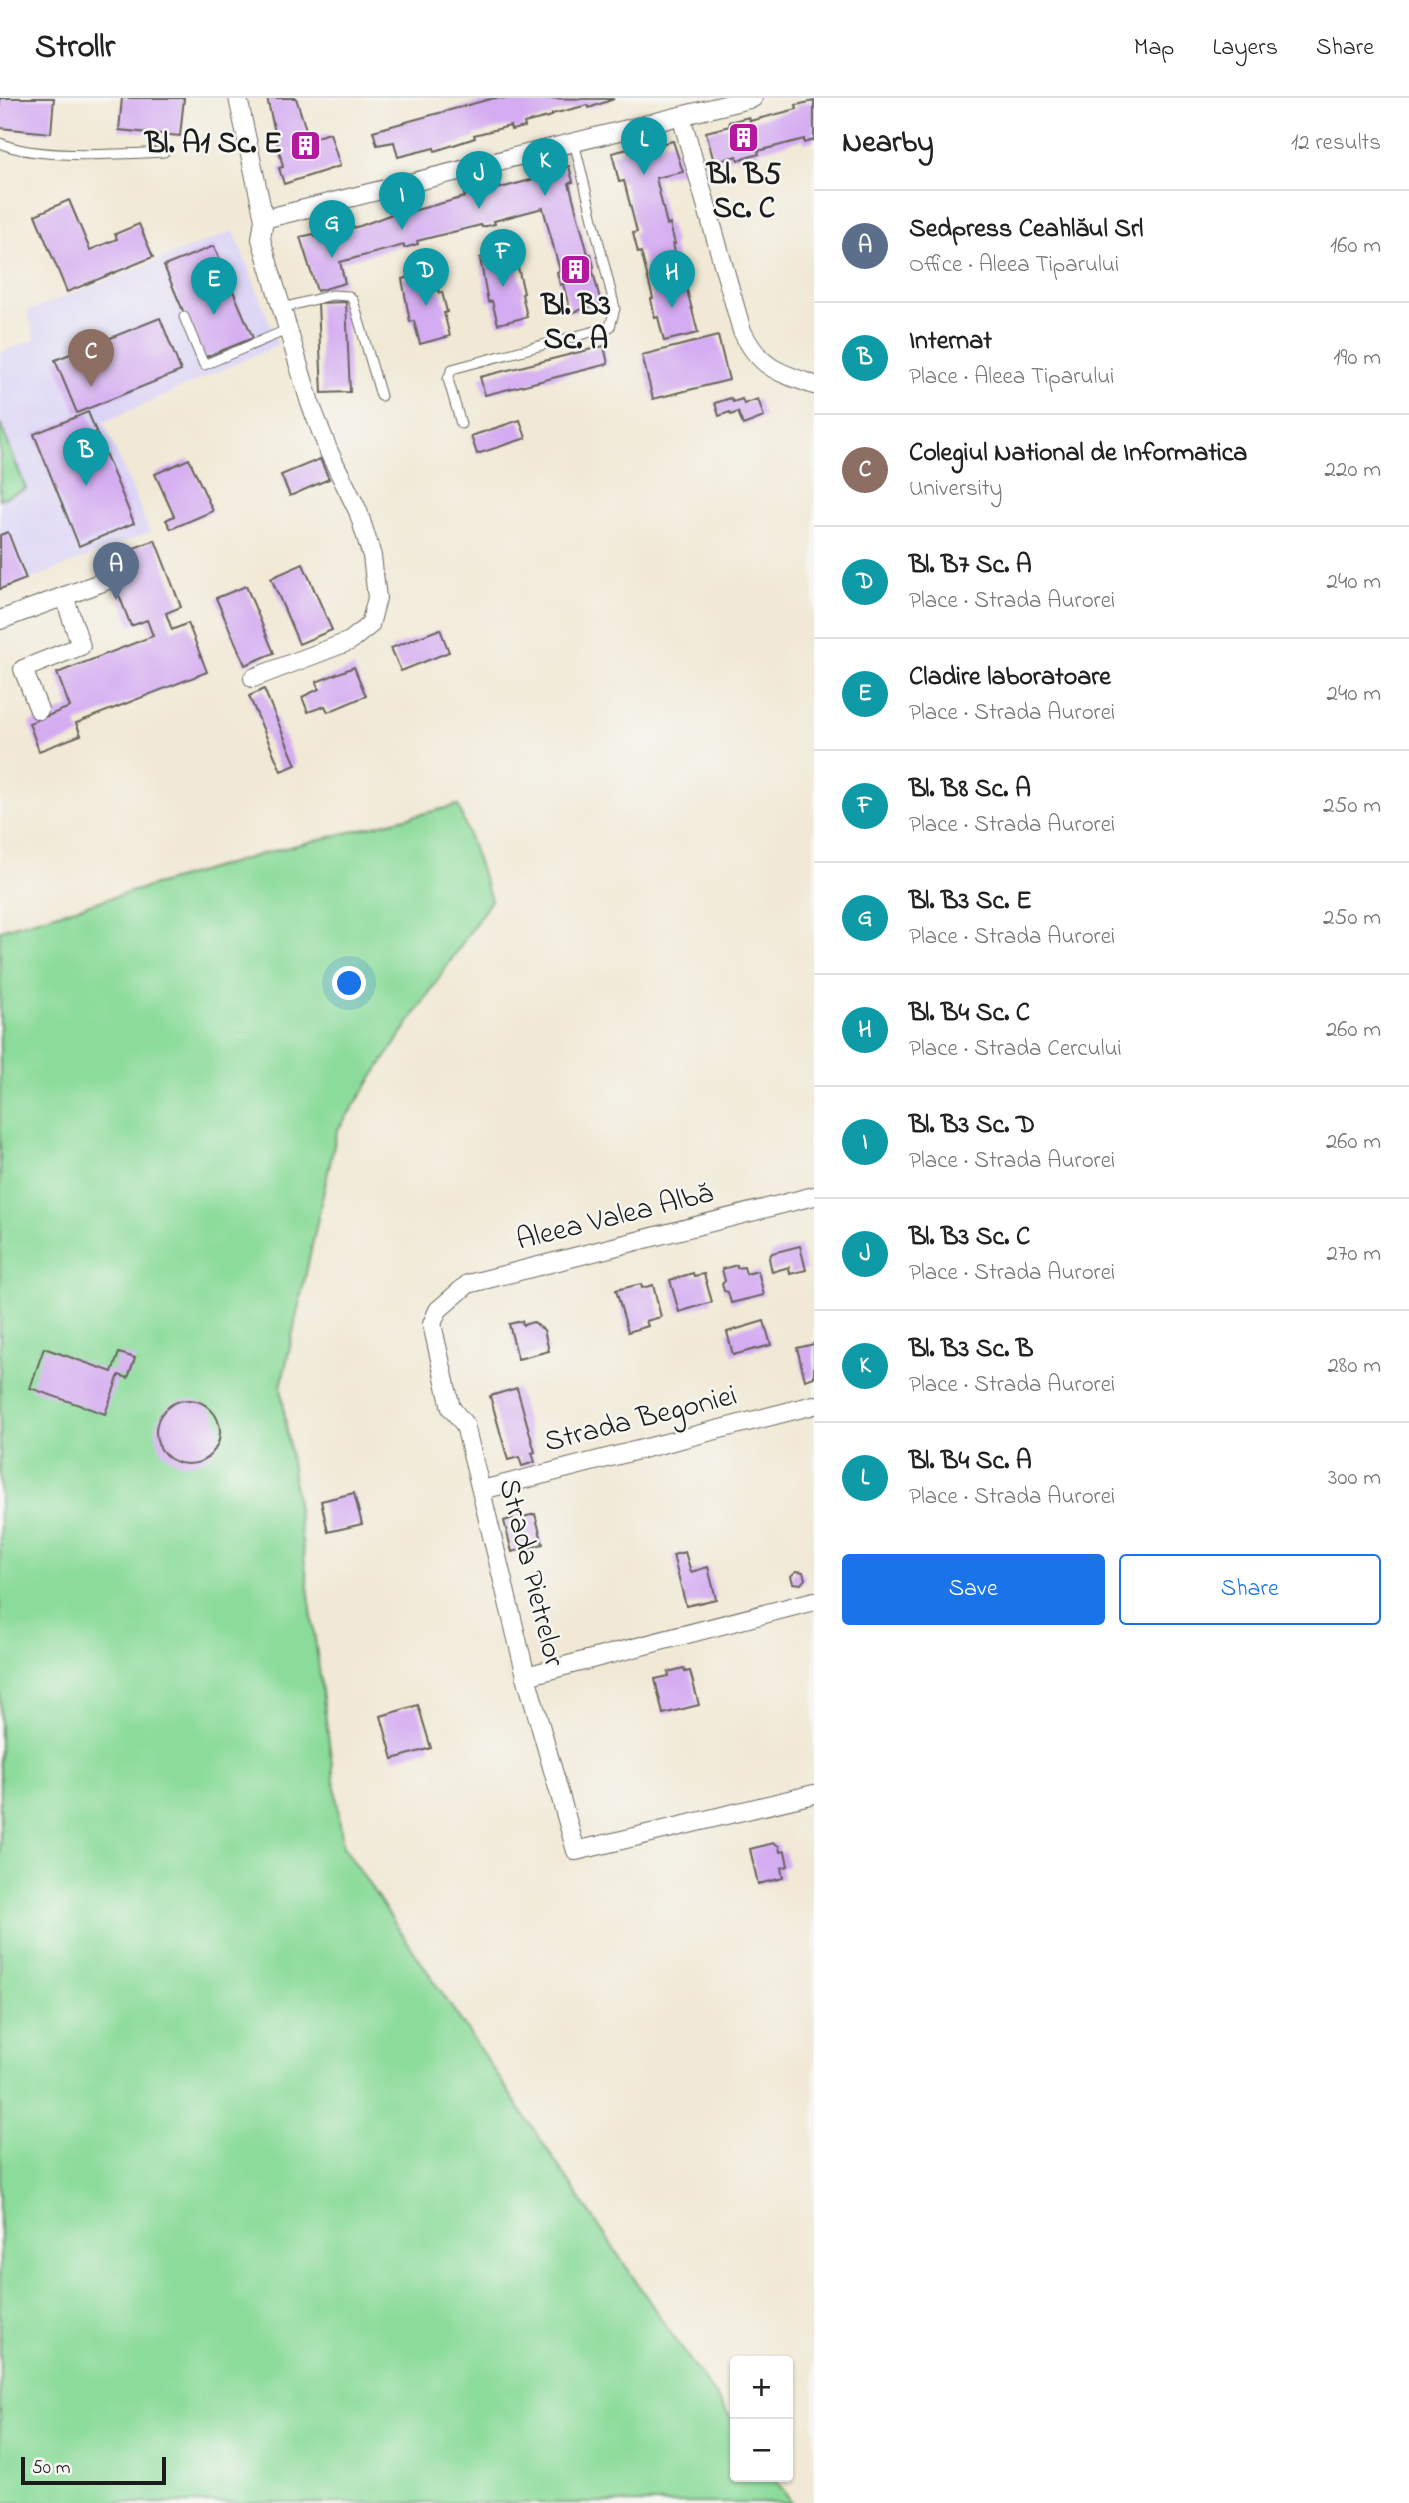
<!DOCTYPE html>
<html lang="en">
<head>
<meta charset="utf-8">
<style>
	:root { --surface:#fff; --page:#f6f6f6; --text:#222; --muted:#767676; --line:#e0e0e0; --accent:#1a73e8 }
	body { margin:0; font-family:"Indie Flower",sans-serif; background:var(--page); color:var(--text) }
	.controls { position:absolute; right:21px; bottom:21px; display:grid; overflow:hidden; border-radius:7px; box-shadow:0 2px 5px #0004 }
	.controls button { width:63px; height:63px; display:grid; place-items:center; padding:0; border:0; border-bottom:2px solid var(--line); background:var(--surface); color:var(--text); font:35px sans-serif }
	.scale { position:absolute; left:21px; bottom:18px; width:145px; box-sizing:border-box; padding-left:7px; border:4px solid #1c1c1c; border-top:0; font-size:19px; line-height:24px; white-space:nowrap; color:#1c1c1c; -webkit-text-stroke:5px #f6f6f2; paint-order:stroke }
	.you { position:absolute; left:350px; top:886px; width:24px; height:24px; margin:-18px; border:5px solid #fff; border-radius:50%; background:#1a73e8; box-shadow:0 0 0 10px #1a73e833 }
	.badge { display:grid; place-items:center; width:46px; height:46px; border-radius:50%; background:var(--accent); color:#fff; font-size:23px; font-weight:700 }
	.pin { position:absolute; translate:-50% -58px; filter:drop-shadow(0 2px 4px #0008) }
	.pin::after { content:''; position:absolute; top:37px; width:24px; height:21px; background:inherit; clip-path:polygon(0 0,100% 0,50% 100%) }
	.list { margin:0; padding:0; list-style:none }
	h2 { display:flex; justify-content:space-between; align-items:center; height:91px; margin:0; padding:0 28px; font-size:30px }
	h2 small { font-size:23px; font-weight:400; color:var(--muted) }
	.list li { display:grid; grid-template-columns:46px 1fr auto; gap:21px; align-items:center; box-sizing:border-box; height:112px; padding:0 28px; border-top:2px solid var(--line) }
	.list b { display:block; font-size:26px; white-space:nowrap }
	.list p { margin:0; font-size:23px; white-space:nowrap; color:var(--muted) }
	.list em { font-size:23px; font-style:normal; color:var(--muted) }
	.actions { display:flex; gap:14px; padding:21px 28px }
	.actions a { flex:1; padding:16px 0; border:2px solid var(--accent); border-radius:7px; text-align:center; font-size:24px; color:var(--accent) }
	.actions .main { background:var(--accent); color:#fff }
	.map { position:relative; flex:none; width:814px; height:2405px; overflow:hidden }
	header { display:flex; align-items:center; gap:42px; box-sizing:border-box; height:98px; padding:0 35px; background:var(--surface); border-bottom:2px solid var(--line) }
	header strong { font-size:33px }
	nav { display:flex; gap:38px; margin-inline-start:auto; font-size:24px }
	main { display:flex }
	aside { flex:1; background:var(--surface) }
	.map>svg:first-child { display:block }
	.built { fill:#dcd5f6 }
	.green { fill:#8bdb9a; stroke:#547c5b; stroke-width:2 }
	.building { fill:#d4acf1 }
	.lines { fill:none; stroke-linecap:round; stroke-linejoin:round }
	.service-casing { stroke:#67645d; stroke-width:11 }
	.minor-casing { stroke:#67645d; stroke-width:20 }
	.service { stroke:#fff; stroke-width:9 }
	.minor { stroke:#fff; stroke-width:18 }
	.labels { text-anchor:middle; dominant-baseline:central; stroke-width:5; stroke-linejoin:round; paint-order:stroke }
	.poi-label { font-size:30px; font-weight:bold; fill:#1c1c1c; stroke:#f6f6f2 }
	.street-label { font-size:30px; fill:#1c1c1c; stroke:#f6f6f2 }
</style>
</head>
<body>
<header>
<strong>Strollr</strong>
<nav><a>Map</a><a>Layers</a><a>Share</a></nav>
</header>
<main>
<div class="map">
<svg width="814" height="2405" viewBox="0 0 814 2405">
	<rect width="100%" height="100%" fill="#f6f6f2"/>
	<filter id="ink" filterUnits="userSpaceOnUse"><feTurbulence type="fractalNoise" baseFrequency=".0143" numOctaves="2"/><feDisplacementMap in="SourceGraphic" scale="14" xChannelSelector="R" yChannelSelector="G"/><feConvolveMatrix kernelMatrix="1 2 1 2 8 2 1 2 1" color-interpolation-filters="sRGB"/></filter>
	<filter id="wash" filterUnits="userSpaceOnUse"><feTurbulence type="fractalNoise" baseFrequency=".00686" numOctaves="4" result="noise"/><feDisplacementMap in="SourceGraphic" scale="28" xChannelSelector="R" yChannelSelector="G"/><feGaussianBlur stdDeviation="1.57" result="paint"/><feColorMatrix in="noise" values="0 0 0 0 0 0 0 0 0 0 0 0 0 0 0 0 0 1.4 0 .05"/><feComposite in="paint" operator="in"/></filter>
	<g filter="url(#wash)">
		<rect width="100%" height="100%" fill="#f1e9d5"/>
		<polygon class="built" points="234,133 278,247 104,324 150,434 0,494 0,255 35,241 27,213"/>
		<g class="green">
			<polygon points="0,325 26,391 0,401"/>
			<polygon points="458,707 491,802 337,1033 281,1289 343,1748 668,2231 735,2326 735,2379 773,2379 792,2405 0,2405 0,832 265,755"/>
		</g>
		<g id="blocks">
			<g class="building">
				<polygon points="0,0 54,0 51,35 0,30"/>
				<polygon points="122,0 184,0 180,38 119,32"/>
				<polygon points="267,0 296,0 309,41 330,35 340,68 284,86 279,70 283,69"/>
				<polygon points="494,0 614,1 589,10 588,7 552,16 552,18 524,25 525,29 511,32 510,28 474,37 475,40 435,53 434,50 398,59 394,44 377,47 373,33"/>
				<polygon points="814,3 814,42 804,45 804,41 758,53 759,56 738,62 737,58 714,64 706,34 730,28 729,24 749,19 750,23 797,11 796,7"/>
				<polygon points="673,43 683,74 656,80 667,127 670,126 675,146 673,146 684,192 687,192 698,235 664,243 658,219 655,220 651,201 653,200 641,154 638,155 633,135 637,134 624,83 619,84 612,55 628,51 629,54"/>
				<polygon points="569,68 573,84 569,85 588,156 591,156 594,169 592,170 601,205 571,215 563,186 560,187 557,174 560,173 543,110 494,123 495,126 482,129 481,127 417,143 418,146 404,150 404,147 340,164 345,185 317,193 300,139 314,136 315,139 360,128 400,113 401,116 465,99 464,96 477,93 478,96 542,79 541,75"/>
				<polygon points="69,102 90,152 117,141 115,136 139,126 153,159 67,194 35,117"/>
				<polygon points="214,148 253,240 203,260 164,168"/>
				<polygon points="511,152 513,162 516,161 524,195 522,196 527,219 498,226 492,203 488,204 480,160"/>
				<polygon points="433,173 439,195 442,194 447,214 444,215 450,238 420,246 414,223 410,224 402,181"/>
				<polygon points="346,204 350,294 322,295 318,205"/>
				<polygon points="160,220 181,273 77,315 55,262"/>
				<polygon points="718,238 729,282 653,301 642,257"/>
				<polygon points="604,248 608,266 485,297 480,279"/>
				<polygon points="731,300 733,304 742,301 744,306 758,301 764,319 743,327 738,314 731,317 730,314 719,318 715,305"/>
				<polygon points="88,314 134,425 79,448 34,336"/>
				<polygon points="520,322 526,340 477,356 471,338"/>
				<polygon points="189,361 213,413 171,431 166,422 174,418 155,376"/>
				<polygon points="320,361 329,381 290,398 281,377"/>
				<polygon points="8,434 26,481 0,491 0,437"/>
				<polygon points="155,442 181,509 166,515 172,532 188,525 207,574 76,625 81,637 39,653 29,625 70,609 57,575 153,538 147,522 131,528 105,461"/>
				<polygon points="303,466 332,532 299,546 271,480"/>
				<polygon points="246,488 274,555 245,567 216,500"/>
				<polygon points="440,531 449,554 401,573 391,550"/>
				<polygon points="354,569 366,598 328,614 325,608 308,614 302,599 319,591 316,584"/>
				<polygon points="264,591 296,667 281,673 249,598"/>
				<polygon points="800,1148 806,1172 790,1176 789,1169 772,1174 769,1160 772,1155"/>
				<polygon points="737,1167 737,1170 744,1169 746,1176 758,1173 764,1197 731,1205 728,1194 724,1193 722,1186 725,1183 722,1171"/>
				<polygon points="693,1175 694,1178 704,1176 712,1204 679,1214 670,1182"/>
				<polygon points="641,1186 642,1190 653,1187 661,1219 646,1223 648,1228 628,1234 616,1192"/>
				<polygon points="522,1223 523,1227 533,1224 544,1232 549,1253 518,1261 509,1226"/>
				<polygon points="764,1223 771,1247 733,1257 727,1234"/>
				<polygon points="814,1246 814,1279 805,1282 797,1250"/>
				<polygon points="44,1250 112,1274 119,1255 135,1260 128,1280 119,1277 105,1316 30,1290"/>
				<polygon points="517,1290 535,1354 532,1355 535,1364 522,1368 519,1359 508,1362 490,1298"/>
				<circle cx="188" cy="1334" r="32"/>
				<polygon points="354,1395 362,1426 328,1434 321,1403"/>
				<polygon points="521,1414 523,1419 535,1416 543,1446 512,1454 504,1423 513,1420 512,1416"/>
				<polygon points="685,1454 691,1474 708,1469 716,1501 686,1508 673,1457"/>
				<polygon points="796,1473 803,1474 805,1481 801,1486 793,1485 791,1478"/>
				<polygon points="684,1570 685,1574 690,1573 699,1607 663,1616 655,1581 669,1578 668,1574"/>
				<polygon points="418,1607 431,1650 393,1661 381,1618"/>
				<polygon points="774,1745 779,1748 780,1754 785,1753 788,1768 781,1770 783,1780 758,1786 750,1751"/>
			</g>
		</g>
	</g>
	<g filter="url(#ink)">
		<use href="#blocks" fill-opacity="0" stroke="#67645d" stroke-width="2"/>
		<g class="lines">
			<defs>
				<g id="service">
					<path d="M0 45C36 62 123 56 164 54"/>
					<polyline points="282,210 332,197 349,198 353,202 381,298"/>
					<polyline points="184,219 204,267 289,231"/>
					<polyline points="461,326 448,281 452,271 610,229 615,210 574,44"/>
				</g>
				<g id="minor">
					<polyline points="238,0 264,121 261,141 310,305 329,354 358,413 372,458 377,500 370,527 350,543 253,580"/>
					<path d="M681 18 742 233C760 270 777 274 814 287"/>
					<polyline points="264,121 753,0"/>
					<polyline points="0,522 108,482"/>
					<polyline points="39,612 23,571 81,548 64,498"/>
					<polyline points="814,1098 468,1186 438,1212 432,1226 451,1310 465,1327 526,1578 576,1753 814,1696"/>
					<polyline points="482,1392 814,1307"/>
					<polyline points="526,1578 814,1503"/>
				</g>
			</defs>
			<use href="#service" class="service-casing"/>
			<use href="#minor" class="minor-casing"/>
			<use href="#service" class="service"/>
			<use href="#minor" class="minor"/>
		</g>
	</g>
	<defs>
		<symbol id="building-square" viewBox="-11 -11 22 22"><rect x="-9" y="-9" width="18" height="18" rx="4" fill="#b5179e" stroke="#f6f6f2"/><path d="M-4-6H4V6H1V3H-1V6H-4ZM-2.5-4.3h1.7v1.8h-1.7ZM.8-4.3h1.7v1.8H.8ZM-2.5-1h1.7V.8h-1.7ZM.8-1h1.7V.8H.8Z" fill="#fff"/></symbol>
	</defs>
	<g fill-rule="evenodd">
		<use href="#building-square" x="726" y="22" width="35" height="35"/>
		<use href="#building-square" x="288" y="30" width="35" height="35"/>
		<use href="#building-square" x="558" y="154" width="35" height="35"/>
	</g>
	<g class="labels">
		<g class="poi-label">
			<text x="282" y="47" text-anchor="end">Bl. A1 Sc. E</text>
			<text x="744" y="78">Bl. B5<tspan x="744" dy="34">Sc. C</tspan></text>
			<text x="576" y="209">Bl. B3<tspan x="576" dy="34">Sc. A</tspan></text>
		</g>
		<g class="street-label">
			<text transform="translate(615 1120) rotate(-14)">Aleea Valea Albă</text>
			<text transform="translate(641 1322) rotate(-14)">Strada Begoniei</text>
			<text transform="translate(530 1475) rotate(76)">Strada Pietrelor</text>
		</g>
	</g>
</svg>
<div class="controls">
<button>+</button>
<button>−</button>
</div>
<div class="scale">50 m</div>
<div class="you"></div>
<div class="pin badge" style="left:116px;top:502px;background:#5c6f8a">A</div>
<div class="pin badge" style="left:86px;top:388px;background:#0f9aa8">B</div>
<div class="pin badge" style="left:91px;top:289px;background:#8d6e63">C</div>
<div class="pin badge" style="left:426px;top:208px;background:#0f9aa8">D</div>
<div class="pin badge" style="left:214px;top:217px;background:#0f9aa8">E</div>
<div class="pin badge" style="left:503px;top:189px;background:#0f9aa8">F</div>
<div class="pin badge" style="left:332px;top:160px;background:#0f9aa8">G</div>
<div class="pin badge" style="left:672px;top:210px;background:#0f9aa8">H</div>
<div class="pin badge" style="left:402px;top:132px;background:#0f9aa8">I</div>
<div class="pin badge" style="left:479px;top:111px;background:#0f9aa8">J</div>
<div class="pin badge" style="left:545px;top:98px;background:#0f9aa8">K</div>
<div class="pin badge" style="left:644px;top:77px;background:#0f9aa8">L</div>
</div>
<aside>
<h2>Nearby<small>12 results</small></h2>
<ul class="list">
<li><span class="badge" style="background:#5c6f8a">A</span><div><b>Sedpress Ceahlăul Srl</b><p>Office · Aleea Tiparului</p></div><em>160 m</em></li>
<li><span class="badge" style="background:#0f9aa8">B</span><div><b>Internat</b><p>Place · Aleea Tiparului</p></div><em>190 m</em></li>
<li><span class="badge" style="background:#8d6e63">C</span><div><b>Colegiul National de Informatica</b><p>University</p></div><em>220 m</em></li>
<li><span class="badge" style="background:#0f9aa8">D</span><div><b>Bl. B7 Sc. A</b><p>Place · Strada Aurorei</p></div><em>240 m</em></li>
<li><span class="badge" style="background:#0f9aa8">E</span><div><b>Cladire laboratoare</b><p>Place · Strada Aurorei</p></div><em>240 m</em></li>
<li><span class="badge" style="background:#0f9aa8">F</span><div><b>Bl. B8 Sc. A</b><p>Place · Strada Aurorei</p></div><em>250 m</em></li>
<li><span class="badge" style="background:#0f9aa8">G</span><div><b>Bl. B3 Sc. E</b><p>Place · Strada Aurorei</p></div><em>250 m</em></li>
<li><span class="badge" style="background:#0f9aa8">H</span><div><b>Bl. B4 Sc. C</b><p>Place · Strada Cercului</p></div><em>260 m</em></li>
<li><span class="badge" style="background:#0f9aa8">I</span><div><b>Bl. B3 Sc. D</b><p>Place · Strada Aurorei</p></div><em>260 m</em></li>
<li><span class="badge" style="background:#0f9aa8">J</span><div><b>Bl. B3 Sc. C</b><p>Place · Strada Aurorei</p></div><em>270 m</em></li>
<li><span class="badge" style="background:#0f9aa8">K</span><div><b>Bl. B3 Sc. B</b><p>Place · Strada Aurorei</p></div><em>280 m</em></li>
<li><span class="badge" style="background:#0f9aa8">L</span><div><b>Bl. B4 Sc. A</b><p>Place · Strada Aurorei</p></div><em>300 m</em></li>
</ul>
<div class="actions"><a class="main">Save</a><a>Share</a></div>
</aside>
</main>
</body>
</html>
